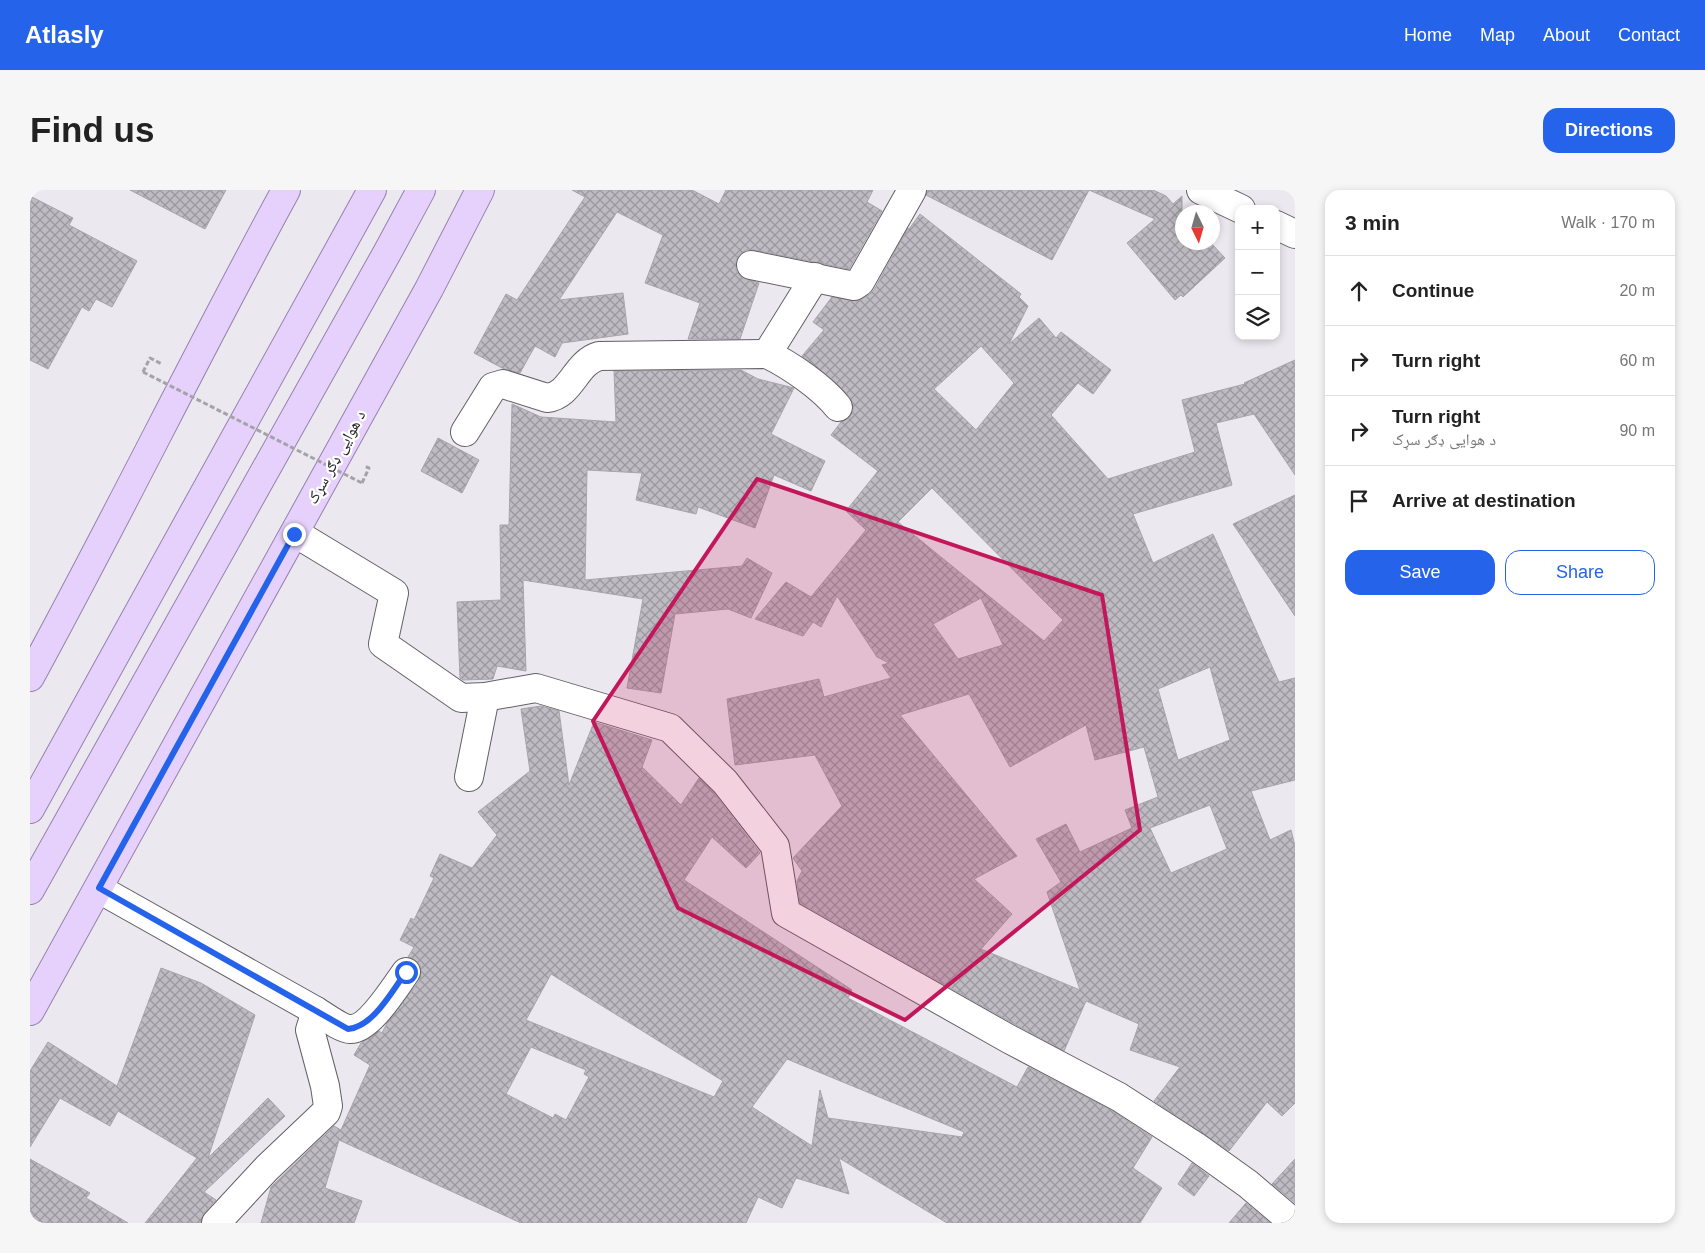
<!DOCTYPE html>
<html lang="en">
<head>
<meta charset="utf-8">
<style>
	:root { --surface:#fff; --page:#f6f6f6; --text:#222; --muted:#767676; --line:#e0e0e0; --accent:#2563eb }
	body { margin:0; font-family:Helvetica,"Noto Naskh Arabic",sans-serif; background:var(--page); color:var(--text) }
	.controls { position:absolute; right:15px; top:15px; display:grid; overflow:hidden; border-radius:10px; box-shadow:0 2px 8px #0003 }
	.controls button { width:45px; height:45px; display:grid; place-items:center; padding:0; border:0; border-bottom:1px solid var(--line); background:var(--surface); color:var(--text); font:25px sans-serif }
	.compass { position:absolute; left:1145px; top:15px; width:45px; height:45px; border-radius:50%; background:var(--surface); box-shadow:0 2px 8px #0003; rotate:175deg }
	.stop { position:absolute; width:15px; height:15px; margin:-11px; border:4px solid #2563eb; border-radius:50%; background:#fff }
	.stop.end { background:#2563eb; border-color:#fff; box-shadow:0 1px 5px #0008 }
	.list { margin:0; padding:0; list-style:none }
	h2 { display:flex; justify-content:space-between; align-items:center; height:65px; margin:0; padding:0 20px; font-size:21px }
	h2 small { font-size:16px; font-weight:400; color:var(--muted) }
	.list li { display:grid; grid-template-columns:32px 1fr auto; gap:15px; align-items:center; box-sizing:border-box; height:70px; padding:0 20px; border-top:1px solid var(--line) }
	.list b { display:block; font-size:19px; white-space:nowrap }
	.list p { margin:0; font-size:16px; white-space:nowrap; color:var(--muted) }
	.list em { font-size:16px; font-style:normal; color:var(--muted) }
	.actions { display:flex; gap:10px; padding:15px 20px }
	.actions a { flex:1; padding:11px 0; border:1px solid var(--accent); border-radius:15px; text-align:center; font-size:18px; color:var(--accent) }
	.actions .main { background:var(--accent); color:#fff }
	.icon { flex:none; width:28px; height:28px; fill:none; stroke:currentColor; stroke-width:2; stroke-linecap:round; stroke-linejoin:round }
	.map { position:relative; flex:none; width:1265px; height:1033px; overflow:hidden; border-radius:15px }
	header { display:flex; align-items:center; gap:30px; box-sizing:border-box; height:70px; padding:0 25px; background:var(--accent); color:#fff }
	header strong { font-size:24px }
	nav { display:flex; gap:28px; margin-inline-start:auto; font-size:18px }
	.intro { display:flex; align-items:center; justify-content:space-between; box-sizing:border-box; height:120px; padding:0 30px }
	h1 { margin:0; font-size:35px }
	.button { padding:12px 22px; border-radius:15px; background:var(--accent); color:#fff; font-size:18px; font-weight:700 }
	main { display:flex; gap:30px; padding:0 30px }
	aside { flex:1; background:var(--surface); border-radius:15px; box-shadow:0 2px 8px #0003 }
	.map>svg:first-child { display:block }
	.building { fill:url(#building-cross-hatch); stroke:#a7a4ab; fill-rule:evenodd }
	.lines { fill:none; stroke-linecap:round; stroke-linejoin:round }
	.minor-casing { stroke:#626066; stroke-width:30 }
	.major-casing { stroke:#9681af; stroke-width:30 }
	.path { stroke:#a5a3a9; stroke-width:3; stroke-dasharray:5 2.5; stroke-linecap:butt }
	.minor { stroke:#fff; stroke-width:28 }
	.major { stroke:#e5d1fb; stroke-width:28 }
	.path-bridge { stroke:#a5a3a9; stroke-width:3; stroke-dasharray:5 2.5; stroke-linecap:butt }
	.route { stroke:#2563eb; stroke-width:6 }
	.marked { fill:#c2185b; fill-opacity:0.2; stroke:#c2185b; stroke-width:4; stroke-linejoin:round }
	.labels { text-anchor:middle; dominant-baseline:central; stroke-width:4.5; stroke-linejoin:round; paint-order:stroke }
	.street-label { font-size:16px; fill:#252427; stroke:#fff }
</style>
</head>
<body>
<header>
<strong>Atlasly</strong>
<nav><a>Home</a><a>Map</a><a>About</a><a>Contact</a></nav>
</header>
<div class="intro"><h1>Find us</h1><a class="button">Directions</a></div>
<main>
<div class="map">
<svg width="1265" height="1033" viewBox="0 0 1265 1033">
	<defs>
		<pattern id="building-cross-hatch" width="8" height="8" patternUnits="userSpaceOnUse" patternTransform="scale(1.25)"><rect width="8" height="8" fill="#bebbc2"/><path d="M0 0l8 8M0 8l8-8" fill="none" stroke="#9a989e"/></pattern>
	</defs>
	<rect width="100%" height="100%" fill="#ebe8ef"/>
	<g class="building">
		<polygon points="100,0 196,0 175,39"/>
		<polygon points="542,0 662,0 689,14 696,0 843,0 837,12 852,21 819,79 724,60 716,60 709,65 706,71 706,80 711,87 729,93 710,149 658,149 670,113 615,93 633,45 587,22 529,110 593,103 598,144 532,153 525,167 505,156 490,183 474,179 444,163 476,104 487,110 555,7"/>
		<polygon points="898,0 1123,0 1136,6 1143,14 1152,6 1152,52 1180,52 1195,68 1153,107 1151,105 1145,110 1097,53 1125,29 1059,0 1022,70 896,5"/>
		<polygon points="0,6 43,28 39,35 107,71 82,117 66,109 59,121 52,117 18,179 0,170"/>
		<path d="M890 24 991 104 989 107 998 116 979 154 1009 128 1026 148 1031 142 1081 180 1063 204 1048 193 1021 225 1078 289 1165 262 1152 210 1215 194 1214 193 1265 170V285L1224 224 1186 233 1202 295 1103 324 1123 373 1183 344 1249 492 1265 488V590L1221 601 1240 650 1261 640 1265 656V913L1252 926 1237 912 1199 961 1124 911 1150 877 1100 860 1109 834 1056 811 1034 861 986 835 770 713 767 691 772 681 763 668 812 616 785 565 705 575 697 509 789 489 794 507 861 488 852 475 859 473 847 467 807 406 791 437 783 432 773 446 725 429 756 392 781 407 836 340 816 321 848 281 801 245 811 232 819 228 823 221V213L820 207 804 191 772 166 794 140 783 132 802 107 827 111 839 105 844 100 878 38 879 39ZM951 156 984 193 946 240 904 199ZM902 298 1033 430 1014 451 868 332ZM951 408 973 455 928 469 903 434ZM1180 477 1200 550 1148 570 1128 499ZM939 504 980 577 1056 535 1065 570 1114 557 1128 607 1095 620 1102 638 1050 662 1036 634 1006 649 1031 692 1017 702 1050 800 951 759 982 724 944 689 987 666 870 525ZM1180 615 1197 659 1141 683 1120 638Z"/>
		<polygon points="711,180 728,189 764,198 741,244 795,271 781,301 744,285 725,338 668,317 666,324 606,310 612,283 557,280 555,390 712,376 717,368 742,383 721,428 698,419 645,424 631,503 597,498 613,409 493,390 496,481 467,476 463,489 433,490 430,488 427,412 471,410 470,335 479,335 482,214 511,227 586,232 584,181"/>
		<polygon points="408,248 449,270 432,303 391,281"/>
		<polygon points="1265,305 1265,426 1203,334"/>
		<path d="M511 516 529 521 539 595 564 532 622 550 612 577 651 615 669 588 683 602 730 663 716 678 682 647 654 690 822 800 818 808 987 897 998 877 1081 920 1122 947 1103 978 1132 998 1110 1033H917L809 968 819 1004 766 988 752 1018 728 1007 716 1033H491L309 950 295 998 332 1011 324 1033H231L241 997 304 936 311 940 340 875 324 865 331 853 349 841 352 843 357 833 389 791 391 784 390 775 385 770 378 767 384 757 370 750 381 728 384 730 404 688 400 686 410 664 442 678 467 645 448 622 500 581 491 519ZM521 784 693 891 684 907 496 830ZM501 857 556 880 554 884 559 887 536 930 525 924 523 928 476 904ZM757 869 934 942 932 947 798 928 790 900 782 956 722 917Z"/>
		<polygon points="131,778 171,793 225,825 178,968 238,908 255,926 174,1002 186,1010 174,1023 171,1033 115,1033 167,968 88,921 80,936 30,908 0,957 0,881 18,852 87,896"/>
		<polygon points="0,969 60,1003 56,1008 98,1033 0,1033"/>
		<polygon points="1265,969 1265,1013 1242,994"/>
		<polygon points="1162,973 1179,986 1164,1006 1148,994"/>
		<polygon points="1216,1013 1240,1033 1199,1033"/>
	</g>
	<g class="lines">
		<defs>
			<g id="minor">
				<polyline points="1171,0 1211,19"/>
				<polyline points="1246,35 1265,44"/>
				<polyline points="721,75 824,96 830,92 882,0"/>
				<polyline points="737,164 785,87"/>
				<path d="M435 242 463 197 473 194 517 208C542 205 545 173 569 166L737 164C760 175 792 197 808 217"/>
				<polyline points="265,343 364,403 353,454 431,508 455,507 506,498 640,538 695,592 745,656 756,723 979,849 1089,907 1165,956 1218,994 1264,1033"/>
				<polyline points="439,587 455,507"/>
				<polyline points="69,699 286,821 280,840 295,896 298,916 296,922 237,978 186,1033"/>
				<path d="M286 821C294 826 312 839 320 839 339 840 365 797 376 782"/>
			</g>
			<g id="major">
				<path d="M0 487C88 326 168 161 256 0"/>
				<polyline points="0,619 342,0"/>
				<polyline points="0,700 357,63 391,0"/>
				<polyline points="0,821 399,99 450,0"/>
			</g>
		</defs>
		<use href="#minor" class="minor-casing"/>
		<use href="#major" class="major-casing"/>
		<g class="path">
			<polyline points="113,182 120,168 132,174"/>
			<polyline points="332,293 339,278 334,276"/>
		</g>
		<use href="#minor" class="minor"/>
		<use href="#major" class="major"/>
		<polyline class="path-bridge" points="113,182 332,293"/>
	</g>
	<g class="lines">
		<path class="route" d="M264 344 69 698 318 839C343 837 362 801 376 782"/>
	</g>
	<path class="marked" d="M727 289 1072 405 1110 640 875 830 648 718 563 531Z"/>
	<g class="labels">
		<g class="street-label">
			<text transform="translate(306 267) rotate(-61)">د هوایی ډګر سړک</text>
		</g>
	</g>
</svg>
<div class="controls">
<button>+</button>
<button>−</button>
<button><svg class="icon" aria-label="layers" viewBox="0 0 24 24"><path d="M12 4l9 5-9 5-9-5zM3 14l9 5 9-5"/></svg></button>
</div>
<svg class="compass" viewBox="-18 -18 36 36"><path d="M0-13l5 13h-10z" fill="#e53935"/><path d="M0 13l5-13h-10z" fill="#767676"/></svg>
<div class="stop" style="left:376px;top:782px"></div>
<div class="stop end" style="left:264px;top:344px"></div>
</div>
<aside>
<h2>3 min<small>Walk · 170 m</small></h2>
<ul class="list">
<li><svg class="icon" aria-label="ahead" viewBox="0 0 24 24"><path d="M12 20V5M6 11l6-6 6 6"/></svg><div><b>Continue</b></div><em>20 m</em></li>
<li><svg class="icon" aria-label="right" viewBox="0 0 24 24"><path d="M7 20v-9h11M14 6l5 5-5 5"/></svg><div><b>Turn right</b></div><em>60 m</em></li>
<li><svg class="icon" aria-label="right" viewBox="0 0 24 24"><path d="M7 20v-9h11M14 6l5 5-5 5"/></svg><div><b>Turn right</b><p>د هوایی ډګر سړک</p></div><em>90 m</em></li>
<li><svg class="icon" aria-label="arrive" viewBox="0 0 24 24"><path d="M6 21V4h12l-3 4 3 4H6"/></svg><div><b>Arrive at destination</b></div></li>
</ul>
<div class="actions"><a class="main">Save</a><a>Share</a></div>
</aside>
</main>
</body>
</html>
